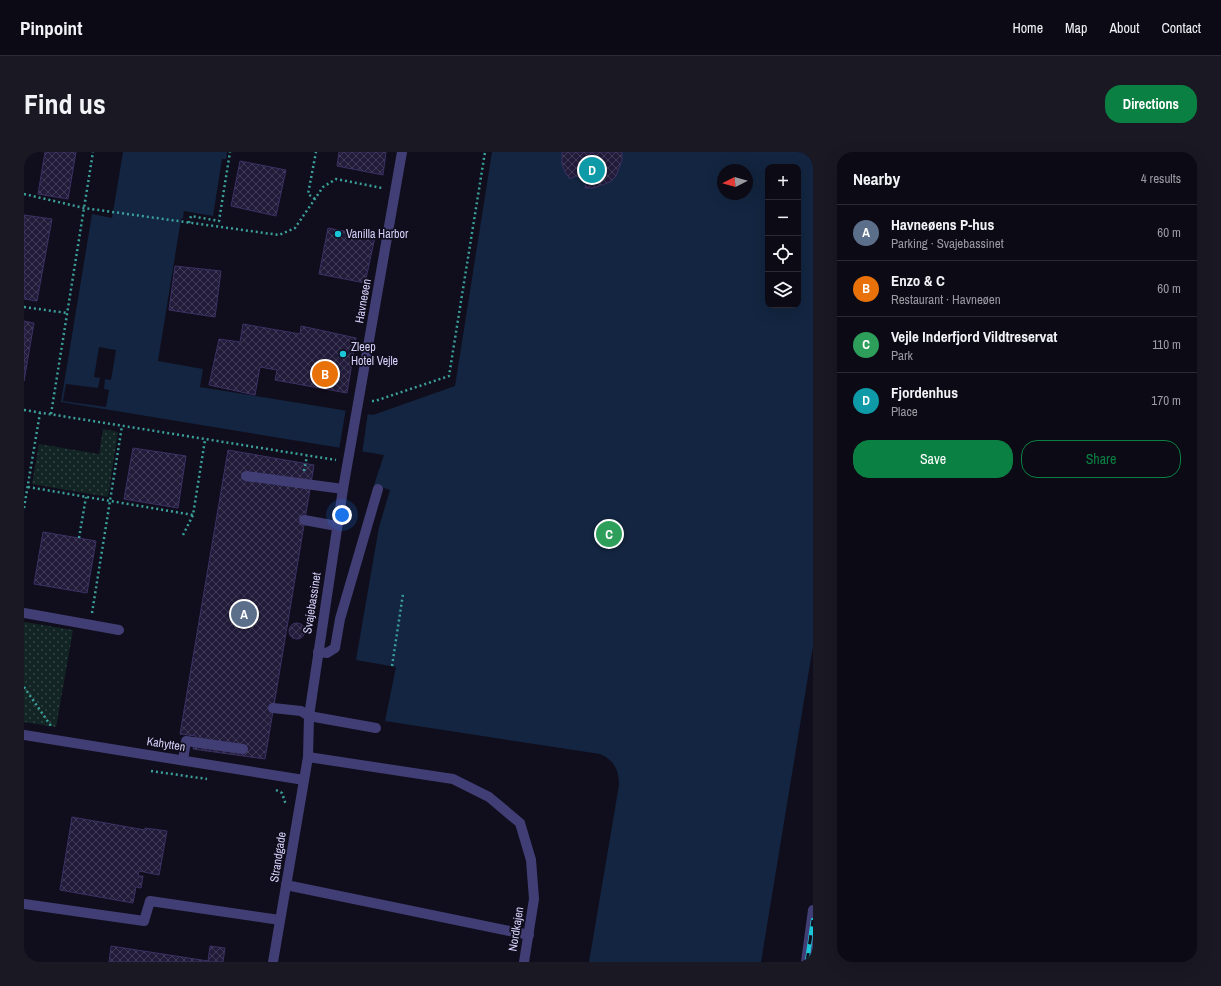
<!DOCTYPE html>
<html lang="en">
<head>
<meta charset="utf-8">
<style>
	:root { --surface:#0c0a15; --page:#1a1822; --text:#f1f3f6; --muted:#9a9aa0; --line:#2c2b34; --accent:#0b8043 }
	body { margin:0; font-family:"Archivo Narrow",sans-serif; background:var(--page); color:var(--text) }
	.controls { position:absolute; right:12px; top:12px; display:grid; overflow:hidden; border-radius:8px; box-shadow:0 4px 16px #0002 }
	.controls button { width:36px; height:36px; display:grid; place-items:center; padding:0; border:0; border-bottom:1px solid var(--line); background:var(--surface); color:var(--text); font:20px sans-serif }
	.compass { position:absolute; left:693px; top:12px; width:36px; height:36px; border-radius:50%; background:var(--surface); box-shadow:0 4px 16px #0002; rotate:264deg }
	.you { position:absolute; left:318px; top:363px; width:14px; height:14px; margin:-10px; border:3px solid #fff; border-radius:50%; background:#1a73e8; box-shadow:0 0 0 6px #1a73e833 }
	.badge { display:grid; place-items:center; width:26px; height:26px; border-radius:50%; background:var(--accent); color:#fff; font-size:13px; font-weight:700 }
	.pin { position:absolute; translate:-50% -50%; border:2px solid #fff; box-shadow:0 1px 4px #0006 }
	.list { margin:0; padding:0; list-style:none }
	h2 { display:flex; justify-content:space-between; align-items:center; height:52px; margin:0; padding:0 16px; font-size:17px }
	h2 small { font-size:13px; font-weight:400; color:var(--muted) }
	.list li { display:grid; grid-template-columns:26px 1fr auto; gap:12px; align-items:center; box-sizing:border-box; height:56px; padding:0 16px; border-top:1px solid var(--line) }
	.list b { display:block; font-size:15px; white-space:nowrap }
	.list p { margin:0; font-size:13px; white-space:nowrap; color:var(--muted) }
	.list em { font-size:13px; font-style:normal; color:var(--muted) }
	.actions { display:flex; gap:8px; padding:12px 16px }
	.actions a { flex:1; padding:9px 0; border:1px solid var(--accent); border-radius:16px; text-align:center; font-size:14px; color:var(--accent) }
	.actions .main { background:var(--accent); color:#fff }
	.icon { flex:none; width:22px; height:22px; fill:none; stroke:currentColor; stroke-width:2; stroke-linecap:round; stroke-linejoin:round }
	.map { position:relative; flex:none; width:789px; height:810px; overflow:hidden; border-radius:16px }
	header { display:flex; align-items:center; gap:24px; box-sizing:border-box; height:56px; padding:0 20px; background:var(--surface); border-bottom:1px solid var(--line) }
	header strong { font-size:19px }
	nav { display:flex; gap:22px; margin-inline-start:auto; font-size:14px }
	.intro { display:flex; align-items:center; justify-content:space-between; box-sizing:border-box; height:96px; padding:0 24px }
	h1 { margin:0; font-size:28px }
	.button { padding:10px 18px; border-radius:16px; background:var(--accent); color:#fff; font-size:14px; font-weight:700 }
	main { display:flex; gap:24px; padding:0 24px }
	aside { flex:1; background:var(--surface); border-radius:16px; box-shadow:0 4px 16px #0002 }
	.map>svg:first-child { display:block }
	.grass { fill:url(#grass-dots) }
	.water { fill:#132540; fill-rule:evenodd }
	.pier { fill:#100e1c }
	.building { fill:url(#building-cross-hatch); stroke:#3b3164 }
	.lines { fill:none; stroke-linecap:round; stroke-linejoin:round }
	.path { stroke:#3ba09b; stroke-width:2.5; stroke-dasharray:2 3; stroke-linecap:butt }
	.minor { stroke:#413e75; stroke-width:10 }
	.rail-casing { stroke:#1bc5d8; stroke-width:4.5 }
	.rail { stroke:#100e1c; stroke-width:3; stroke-dasharray:9; stroke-linecap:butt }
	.poi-dot { fill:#1bc5d8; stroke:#100e1c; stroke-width:1.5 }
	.labels { text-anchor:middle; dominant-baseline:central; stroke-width:3.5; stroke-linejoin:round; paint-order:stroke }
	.poi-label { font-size:12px; fill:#d4cff9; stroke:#100e1c; text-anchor:start }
	.street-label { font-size:12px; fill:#d4cff9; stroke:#100e1c }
</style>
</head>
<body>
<header>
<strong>Pinpoint</strong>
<nav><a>Home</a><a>Map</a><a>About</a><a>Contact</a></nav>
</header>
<div class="intro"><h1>Find us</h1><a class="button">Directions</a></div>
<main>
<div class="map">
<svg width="789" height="810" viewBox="0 0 789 810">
	<defs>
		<pattern id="grass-dots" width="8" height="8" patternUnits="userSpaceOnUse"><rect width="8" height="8" fill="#122524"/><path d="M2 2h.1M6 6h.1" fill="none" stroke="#344445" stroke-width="1.8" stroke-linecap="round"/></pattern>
		<pattern id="building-cross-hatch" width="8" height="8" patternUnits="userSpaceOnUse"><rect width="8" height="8" fill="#221c3a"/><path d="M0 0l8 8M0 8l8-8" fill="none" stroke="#413c57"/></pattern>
	</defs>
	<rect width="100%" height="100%" fill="#100e1c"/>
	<g class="grass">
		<polygon points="79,277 94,280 84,345 8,332 15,292 75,302"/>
		<polygon points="0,470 49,478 32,575 0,570"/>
	</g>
	<path class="water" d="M99 0H210L198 72 159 66 157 67 134 209 179 217 176 235 349 263 431 234 468 0H789V494L737 810H565L595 633C595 618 590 608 576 602L361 569 372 515 332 508 355 375 366 338 350 333 360 303 37 250 68 62 88 66ZM744 15H774V153H744ZM699 18H723V42H699Z"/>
	<g class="pier">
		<polygon points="203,0 210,0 198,72 159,66 160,59 189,64 198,7 202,7"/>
		<polygon points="75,195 92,198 87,228 81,227 80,237 85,238 82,255 39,249 42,232 74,236 76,226 70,225"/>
		<polygon points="322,256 344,260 338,302 315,298"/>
	</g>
	<g class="building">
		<polygon points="21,0 52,0 44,47 14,42"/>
		<polygon points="315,0 362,0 359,23 313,14"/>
		<polygon points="538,0 598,0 598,8 592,24 586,30 570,36 561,36 562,30 557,25 551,24 546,27 541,20 538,12"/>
		<polygon points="216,9 262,18 252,64 207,54"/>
		<polygon points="0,63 28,67 13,149 0,147"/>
		<polygon points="304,76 351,85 341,131 295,122"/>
		<polygon points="151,114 197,119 191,165 145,158"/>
		<polygon points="0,169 10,171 0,229"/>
		<polygon points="219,172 276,182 277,174 332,186 323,241 251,228 253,218 236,215 231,243 185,233 195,187 216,190"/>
		<polygon points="109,296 162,304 154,356 100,347"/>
		<polygon points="204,298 290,313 241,607 169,597 172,584 156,582"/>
		<polygon points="19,380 72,389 63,441 10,432"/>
		<circle cx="273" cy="479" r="8"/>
		<polygon points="48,665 121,678 121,676 143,679 135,723 115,719 114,724 119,724 117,736 112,735 109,751 36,738"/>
		<polygon points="87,794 184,809 186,794 201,796 199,810 85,810"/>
	</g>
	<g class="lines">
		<g class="path">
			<polyline points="0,42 60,56 255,83 271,76 299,35 312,27 358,36"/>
			<polyline points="291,47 284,42 292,0"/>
			<polyline points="165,71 167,64 195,69 206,0"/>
			<polyline points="0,155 43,161"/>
			<polyline points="348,249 351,249 425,224 461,0"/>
			<polyline points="0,258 312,308"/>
			<polyline points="27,262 69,0"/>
			<polyline points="280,319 283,304"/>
			<polyline points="4,335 169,363"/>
			<polyline points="0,356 16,261"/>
			<polyline points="159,383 169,363 181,288"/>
			<polyline points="55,386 62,345"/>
			<polyline points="68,461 98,274"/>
			<polyline points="368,514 379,442"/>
			<polyline points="0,535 27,574"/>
			<polyline points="127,619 183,627"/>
			<polyline points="252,638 258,641 262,653"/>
		</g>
		<g class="minor">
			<polyline points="222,324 319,337"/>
			<polyline points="280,368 313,374"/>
			<polyline points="0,461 95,478"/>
			<polyline points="294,500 303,501 311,496 316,467 354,337"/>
			<polyline points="249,556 277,559 285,564 352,576"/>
			<polyline points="0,583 280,628"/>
			<polyline points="284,605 429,627 465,645 496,671 507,708 510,747 500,810"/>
			<polyline points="159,608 162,589 219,597"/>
			<polyline points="262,733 505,783"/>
			<polyline points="0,752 120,769 126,749 256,768"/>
			<polyline points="249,810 284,605 285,564 319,337 378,0"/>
			<polyline points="782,810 789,758"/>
		</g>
		<defs>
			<polyline id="rail" points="783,810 789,768"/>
		</defs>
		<use href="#rail" class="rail-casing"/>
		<use href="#rail" class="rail"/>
	</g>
	<g class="poi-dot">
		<circle cx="314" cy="82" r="4"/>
		<circle cx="319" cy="202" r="4"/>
	</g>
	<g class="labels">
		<g class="poi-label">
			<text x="322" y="82">Vanilla Harbor</text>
			<text x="327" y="195">Zleep<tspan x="327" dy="14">Hotel Vejle</tspan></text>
		</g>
		<g class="street-label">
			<text transform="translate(339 149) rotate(-80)">Havneøen</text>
			<text transform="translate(288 451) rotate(-81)">Svajebassinet</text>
			<text transform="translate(142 592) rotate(9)">Kahytten</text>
			<text transform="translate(254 705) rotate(-81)">Strandgade</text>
			<text transform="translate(492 777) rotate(-81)">Nordkajen</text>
		</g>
	</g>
</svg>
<div class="controls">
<button>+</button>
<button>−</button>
<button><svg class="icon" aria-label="locate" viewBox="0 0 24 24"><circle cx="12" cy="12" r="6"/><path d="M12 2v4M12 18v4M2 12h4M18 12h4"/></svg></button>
<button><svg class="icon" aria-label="layers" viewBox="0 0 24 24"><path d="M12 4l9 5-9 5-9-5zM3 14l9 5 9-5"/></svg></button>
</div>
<svg class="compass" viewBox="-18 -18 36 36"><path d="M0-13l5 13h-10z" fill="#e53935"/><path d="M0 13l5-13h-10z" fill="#9a9aa0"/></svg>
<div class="you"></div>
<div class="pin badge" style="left:220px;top:462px;background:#5c6f8a">A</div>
<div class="pin badge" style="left:301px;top:222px;background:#e8710a">B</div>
<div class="pin badge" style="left:585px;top:382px;background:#2e9e5b">C</div>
<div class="pin badge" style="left:568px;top:18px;background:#0f9aa8">D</div>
</div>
<aside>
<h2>Nearby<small>4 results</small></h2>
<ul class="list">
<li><span class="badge" style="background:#5c6f8a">A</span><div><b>Havneøens P-hus</b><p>Parking · Svajebassinet</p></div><em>60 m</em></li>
<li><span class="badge" style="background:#e8710a">B</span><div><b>Enzo &amp; C</b><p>Restaurant · Havneøen</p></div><em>60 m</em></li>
<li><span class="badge" style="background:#2e9e5b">C</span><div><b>Vejle Inderfjord Vildtreservat</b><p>Park</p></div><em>110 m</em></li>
<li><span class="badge" style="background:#0f9aa8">D</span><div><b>Fjordenhus</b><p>Place</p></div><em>170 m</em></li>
</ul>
<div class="actions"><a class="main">Save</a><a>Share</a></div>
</aside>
</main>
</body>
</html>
